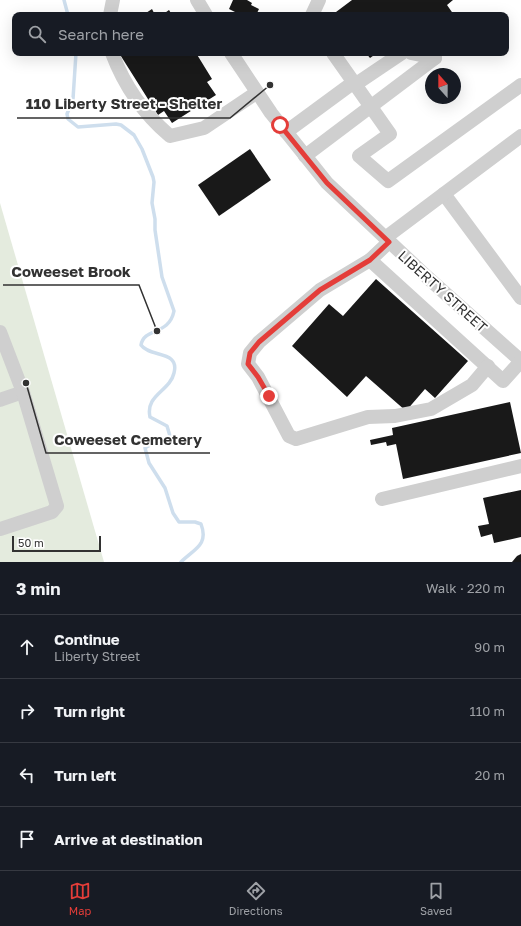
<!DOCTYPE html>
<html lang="en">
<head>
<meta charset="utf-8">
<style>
	:root { --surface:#171b24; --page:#242831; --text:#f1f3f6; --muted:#9ea1a6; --line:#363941; --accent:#e43d39 }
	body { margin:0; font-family:"Golos Text",sans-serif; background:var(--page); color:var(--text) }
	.compass { position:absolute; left:425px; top:68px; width:36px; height:36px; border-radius:50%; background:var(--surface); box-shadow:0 4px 16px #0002; rotate:339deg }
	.scale { position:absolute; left:12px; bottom:10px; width:89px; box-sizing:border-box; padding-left:4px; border:2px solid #323232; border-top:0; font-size:11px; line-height:14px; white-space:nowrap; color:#323232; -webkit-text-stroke:3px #fff; paint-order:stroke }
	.stop { position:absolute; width:12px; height:12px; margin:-9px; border:3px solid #e43d39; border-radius:50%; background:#fff }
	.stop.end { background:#e43d39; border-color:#fff; box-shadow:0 1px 4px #0008 }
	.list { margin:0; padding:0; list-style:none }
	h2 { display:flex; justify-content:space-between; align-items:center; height:52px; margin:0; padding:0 16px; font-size:17px }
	h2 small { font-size:13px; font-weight:400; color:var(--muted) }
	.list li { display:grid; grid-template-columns:26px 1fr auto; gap:12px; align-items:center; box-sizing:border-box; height:64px; padding:0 16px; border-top:1px solid var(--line) }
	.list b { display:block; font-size:15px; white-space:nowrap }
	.list p { margin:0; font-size:13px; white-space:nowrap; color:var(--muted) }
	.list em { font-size:13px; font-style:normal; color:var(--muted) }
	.icon { flex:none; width:22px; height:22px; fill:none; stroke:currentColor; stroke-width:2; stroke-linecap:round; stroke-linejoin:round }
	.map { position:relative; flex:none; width:521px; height:562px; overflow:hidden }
	.search { position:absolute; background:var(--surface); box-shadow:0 4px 16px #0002; left:12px; right:12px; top:12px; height:44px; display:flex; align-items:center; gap:10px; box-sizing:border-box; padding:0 14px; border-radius:8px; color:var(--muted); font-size:15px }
	.sheet { height:308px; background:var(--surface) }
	nav { display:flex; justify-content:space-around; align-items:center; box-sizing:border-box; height:56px; border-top:1px solid var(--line); background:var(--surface); font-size:11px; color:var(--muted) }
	nav a { display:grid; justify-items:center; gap:2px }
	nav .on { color:var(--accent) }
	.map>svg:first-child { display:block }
	.green { fill:#e4ebde }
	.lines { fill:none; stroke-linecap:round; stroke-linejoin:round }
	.stream { stroke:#cedeed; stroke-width:3.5 }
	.building { fill:#191919 }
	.minor { stroke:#cfcfcf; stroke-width:14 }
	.route { stroke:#e43d39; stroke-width:5 }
	.labels { text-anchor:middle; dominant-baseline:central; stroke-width:4; stroke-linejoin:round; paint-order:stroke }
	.street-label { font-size:14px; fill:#323232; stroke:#fff }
	.leader { fill:none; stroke:#323232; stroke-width:1.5 }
	.callout-dot { fill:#323232; stroke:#fff; stroke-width:1.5 }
	.callout-label { font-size:15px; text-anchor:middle; font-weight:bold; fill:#323232; stroke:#fff; stroke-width:4; stroke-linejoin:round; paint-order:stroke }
</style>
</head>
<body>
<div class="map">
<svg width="521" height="562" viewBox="0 0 521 562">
	<rect width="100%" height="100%" fill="#fff"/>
	<polygon class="green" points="0,203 104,562 0,562"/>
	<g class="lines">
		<g class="stream">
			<polyline points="64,0 68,15"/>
			<path d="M76 53 73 99 67 114 68 119 78 127 116 124 121 125 134 135 142 149 153 177 154 182 152 203 155 219V230L162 277 174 311C169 336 144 327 141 345 150 358 180 350 174 373 170 391 145 395 150 417L167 426 170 436C164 445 154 441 145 448L149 463 165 488 173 513 179 522H195L201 524C209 545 194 549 181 562"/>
		</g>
	</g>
	<g class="building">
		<polygon points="233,0 247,0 252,3 251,5 259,9 256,15 241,15 229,9"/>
		<polygon points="352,0 453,0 447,5 454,15 332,15"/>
		<polygon points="152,9 155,15 143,15"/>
		<polygon points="169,10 172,15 162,15"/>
		<polygon points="119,53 196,53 212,79 207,82 216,95 172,123 164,111 158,115"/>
		<polygon points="366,53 377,53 370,58"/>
		<polygon points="250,149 271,180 219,216 198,185"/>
		<polygon points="376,279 468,361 435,398 425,389 406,411 366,376 347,397 292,346 329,304 343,316"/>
		<polygon points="510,402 521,453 403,479 396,444 387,446 386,442 371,445 370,440 393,435 392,428"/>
		<polygon points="521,490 521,537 494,543 492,534 481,537 478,526 489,524 483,498"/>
		<polygon points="521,554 521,562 512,562 517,556"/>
	</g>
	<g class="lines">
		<g class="minor">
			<polyline points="197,0 206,15"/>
			<polyline points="110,15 113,0"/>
			<polyline points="312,15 319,0"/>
			<path d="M112 53C124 85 144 114 170 136L204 128 256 93"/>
			<polyline points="231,53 271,113 327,183 427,277 521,361"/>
			<polyline points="333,53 390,134 359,156 388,181 521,85"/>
			<polyline points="411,53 435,58"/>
			<polyline points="356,84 402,53"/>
			<polyline points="286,132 354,82"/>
			<polyline points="305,156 435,58"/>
			<polyline points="444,194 521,298"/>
			<polyline points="385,238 521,136"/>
			<polyline points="389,242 370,260 503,381 521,361"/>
			<polyline points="370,260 320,290 259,342 250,353 248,364 258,377 289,436 296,439 368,417 395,416 431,409 472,385 488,366"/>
			<polyline points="0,332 23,392 0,400"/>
			<polyline points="382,499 521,466"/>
			<polyline points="0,529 52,512 57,506 23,392"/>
		</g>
	</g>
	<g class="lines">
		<polyline class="route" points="269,396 258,377 248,364 250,353 259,342 320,290 370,260 389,242 327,183 280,125"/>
	</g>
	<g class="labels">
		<g class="street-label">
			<text transform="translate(443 291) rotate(42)">LIBERTY STREET</text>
		</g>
	</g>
	<path class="leader" d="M270 85L230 118H17M157 331L139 285H3M26 383L46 453H210"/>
	<g class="callout-dot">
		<circle cx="270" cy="85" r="4"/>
		<circle cx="157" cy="331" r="4"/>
		<circle cx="26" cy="383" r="4"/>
	</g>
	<g class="callout-label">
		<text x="124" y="109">110 Liberty Street - Shelter</text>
		<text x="71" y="277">Coweeset Brook</text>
		<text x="128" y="445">Coweeset Cemetery</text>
	</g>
</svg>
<svg class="compass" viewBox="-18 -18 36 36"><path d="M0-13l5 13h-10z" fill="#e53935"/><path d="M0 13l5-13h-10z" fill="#9ea1a6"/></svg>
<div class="scale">50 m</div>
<div class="stop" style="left:280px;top:125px"></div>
<div class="stop end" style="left:269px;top:396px"></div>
<div class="search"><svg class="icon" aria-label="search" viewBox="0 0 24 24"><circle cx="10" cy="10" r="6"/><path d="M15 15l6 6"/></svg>Search here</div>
</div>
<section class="sheet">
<h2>3 min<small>Walk · 220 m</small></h2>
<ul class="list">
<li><svg class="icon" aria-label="ahead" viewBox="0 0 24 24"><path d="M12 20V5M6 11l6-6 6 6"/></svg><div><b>Continue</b><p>Liberty Street</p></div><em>90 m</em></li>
<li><svg class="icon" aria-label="right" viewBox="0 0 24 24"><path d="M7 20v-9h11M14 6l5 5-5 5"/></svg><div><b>Turn right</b></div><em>110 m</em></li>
<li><svg class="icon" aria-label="left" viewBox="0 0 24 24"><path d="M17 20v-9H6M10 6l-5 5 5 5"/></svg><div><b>Turn left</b></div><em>20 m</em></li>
<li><svg class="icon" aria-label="arrive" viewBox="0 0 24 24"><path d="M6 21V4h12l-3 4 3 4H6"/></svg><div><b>Arrive at destination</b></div></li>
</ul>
</section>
<nav>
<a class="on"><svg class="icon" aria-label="map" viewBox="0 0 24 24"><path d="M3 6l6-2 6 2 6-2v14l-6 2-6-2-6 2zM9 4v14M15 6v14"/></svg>Map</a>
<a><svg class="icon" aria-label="directions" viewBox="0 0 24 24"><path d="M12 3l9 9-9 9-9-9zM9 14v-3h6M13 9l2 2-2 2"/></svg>Directions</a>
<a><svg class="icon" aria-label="saved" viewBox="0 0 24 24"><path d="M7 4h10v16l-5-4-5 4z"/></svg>Saved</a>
</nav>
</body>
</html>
